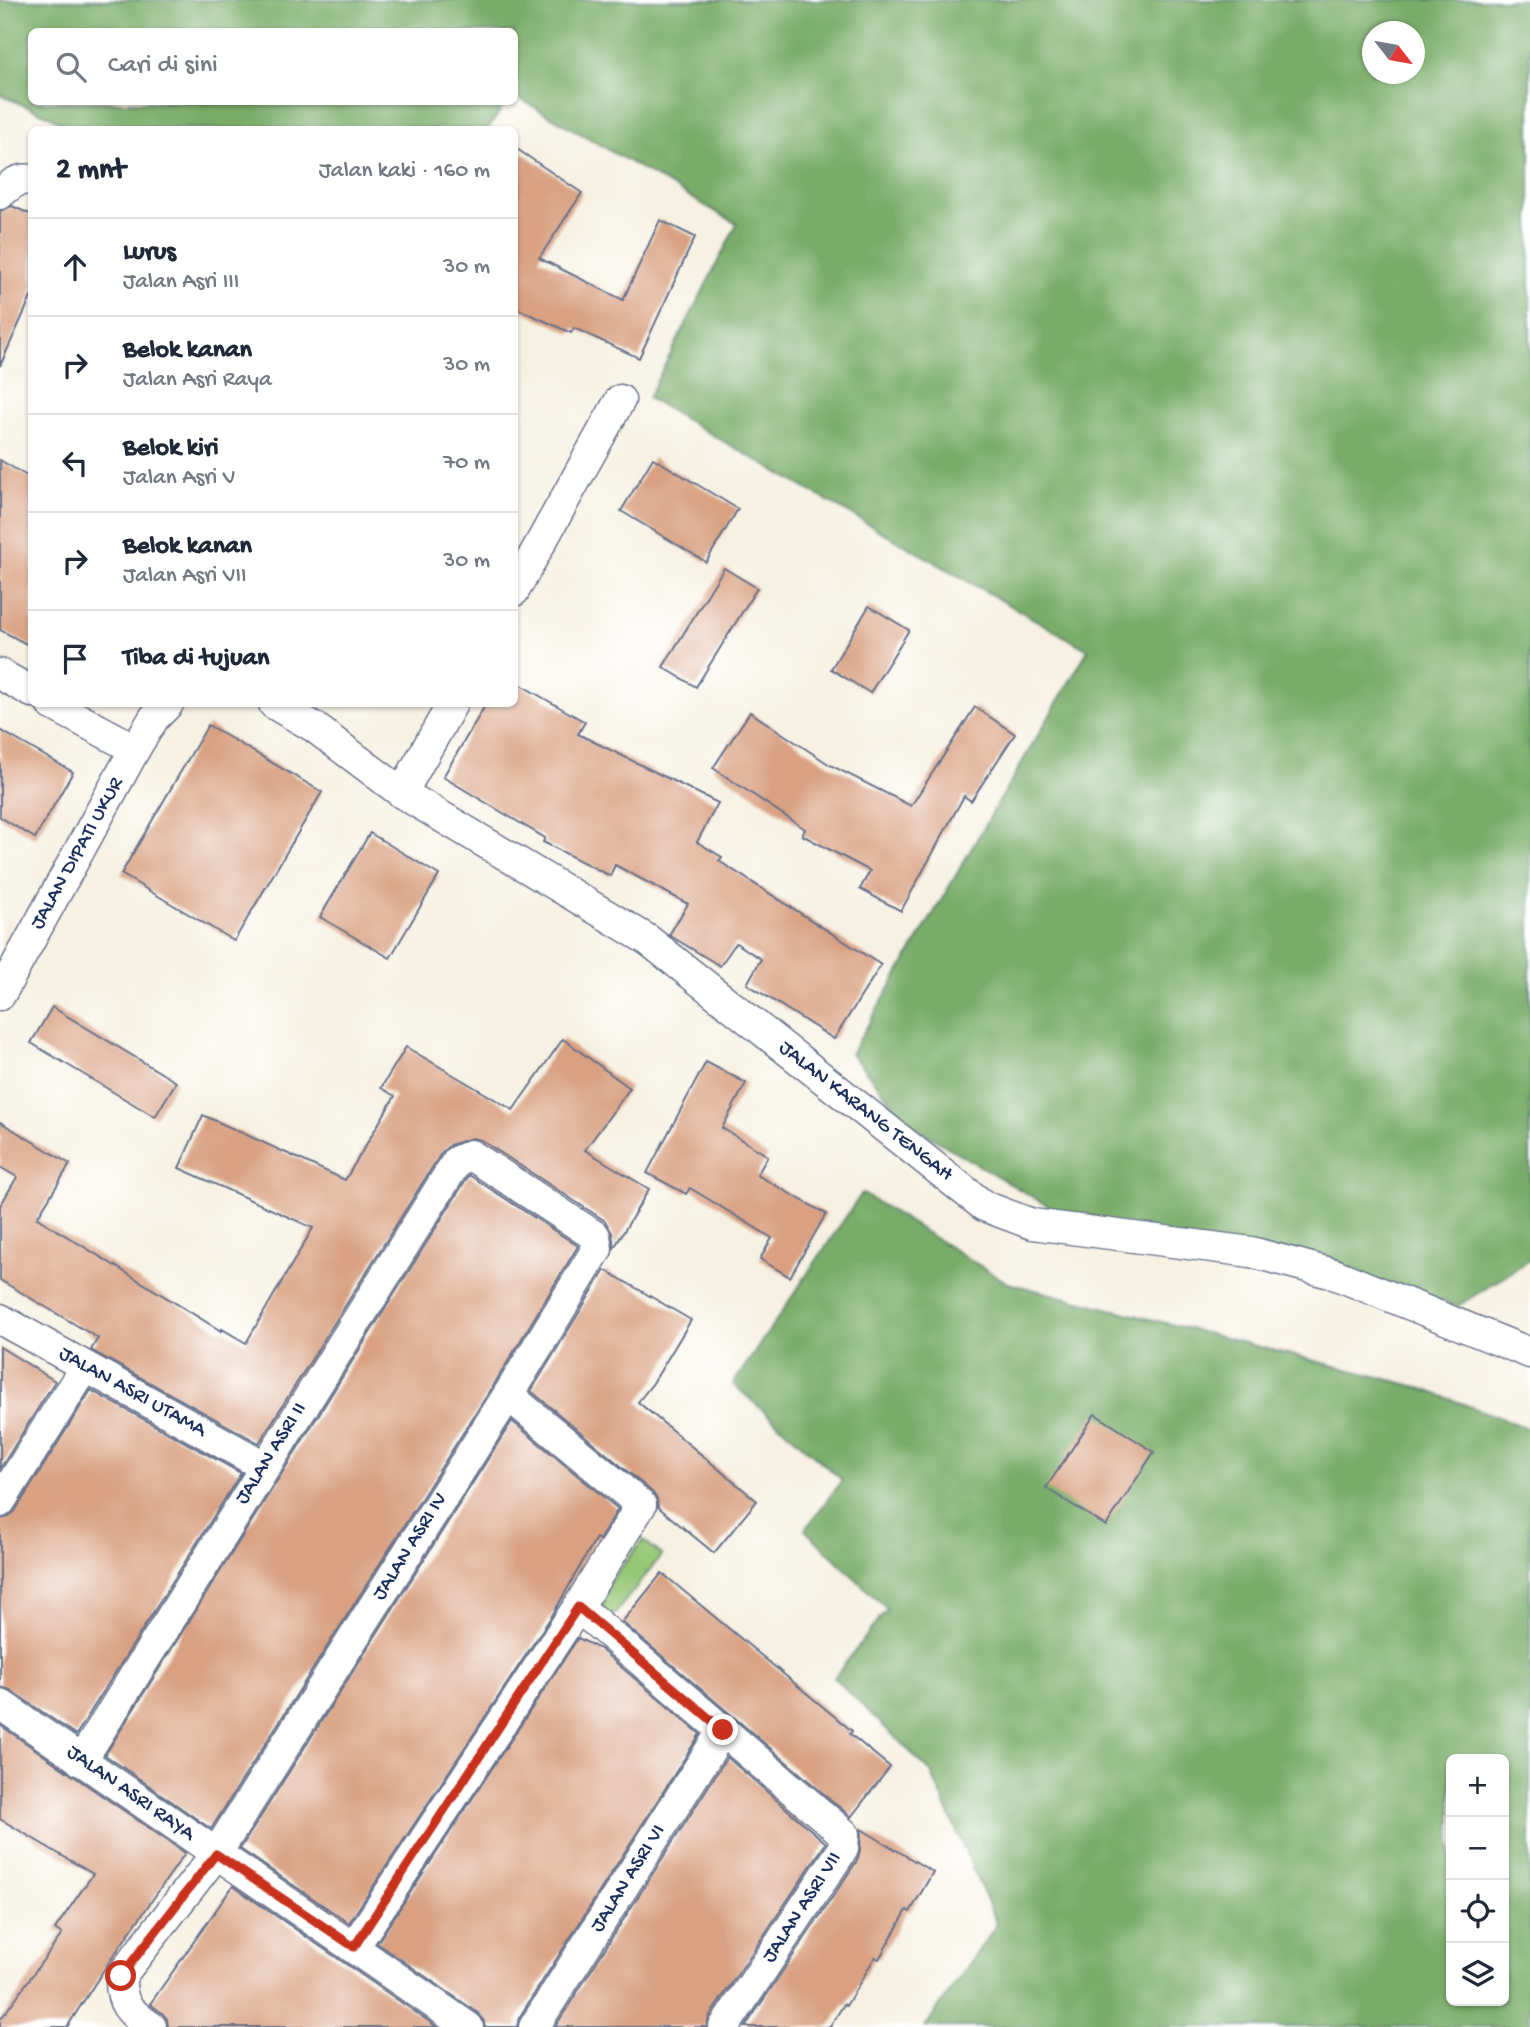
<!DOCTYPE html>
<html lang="id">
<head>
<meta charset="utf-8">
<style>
	:root { --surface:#fff; --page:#f6f6f7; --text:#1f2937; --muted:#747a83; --line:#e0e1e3 }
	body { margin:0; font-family:"Gochi Hand",sans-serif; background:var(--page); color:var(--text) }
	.controls { position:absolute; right:21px; bottom:21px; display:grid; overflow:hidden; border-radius:10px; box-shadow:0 2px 5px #0004 }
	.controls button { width:63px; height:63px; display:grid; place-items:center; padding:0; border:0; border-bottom:2px solid var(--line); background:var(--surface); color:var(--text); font:35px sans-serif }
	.compass { position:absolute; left:1362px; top:21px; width:63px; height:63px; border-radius:50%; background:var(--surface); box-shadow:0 2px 5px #0004; rotate:121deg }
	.stop { position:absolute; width:21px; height:21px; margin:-16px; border:5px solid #c8321e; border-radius:50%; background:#fff }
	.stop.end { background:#c8321e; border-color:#fff; box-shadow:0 2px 7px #0008 }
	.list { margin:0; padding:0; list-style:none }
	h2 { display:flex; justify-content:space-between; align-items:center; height:91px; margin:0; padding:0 28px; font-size:30px }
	h2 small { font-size:23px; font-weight:400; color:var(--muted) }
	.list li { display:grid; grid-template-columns:46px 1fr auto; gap:21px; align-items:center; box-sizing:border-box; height:98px; padding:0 28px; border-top:2px solid var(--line) }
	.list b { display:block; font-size:26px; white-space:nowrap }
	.list p { margin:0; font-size:23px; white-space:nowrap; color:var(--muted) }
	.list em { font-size:23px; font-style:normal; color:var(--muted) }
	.icon { flex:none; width:38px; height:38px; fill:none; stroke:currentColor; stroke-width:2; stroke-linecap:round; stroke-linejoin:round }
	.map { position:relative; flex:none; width:1530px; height:2027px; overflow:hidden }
	.search { position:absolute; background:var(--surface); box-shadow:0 2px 5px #0004; left:28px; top:28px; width:490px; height:77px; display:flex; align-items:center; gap:18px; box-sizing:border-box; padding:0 24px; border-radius:10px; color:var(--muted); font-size:26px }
	.panel { position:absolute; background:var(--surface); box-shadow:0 2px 5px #0004; left:28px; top:126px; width:490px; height:581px; border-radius:10px }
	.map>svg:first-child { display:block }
	.green { fill:#96c776; stroke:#587b6a; stroke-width:2 }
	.forest { fill:#78ac67; stroke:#4a6e62; stroke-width:2; fill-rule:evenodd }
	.building { fill:#d9a182 }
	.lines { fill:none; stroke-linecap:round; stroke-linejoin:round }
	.street-casing { stroke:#68738c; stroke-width:33 }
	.street { stroke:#fff; stroke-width:30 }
	.route { stroke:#c8321e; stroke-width:9 }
	.labels { text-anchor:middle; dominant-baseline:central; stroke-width:5; stroke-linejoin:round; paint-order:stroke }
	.street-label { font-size:21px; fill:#1b2f5e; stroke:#fff }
</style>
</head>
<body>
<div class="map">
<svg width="1530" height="2027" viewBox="0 0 1530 2027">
	<rect width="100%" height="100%" fill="#fff"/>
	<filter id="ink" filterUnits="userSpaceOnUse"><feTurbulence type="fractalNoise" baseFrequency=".0143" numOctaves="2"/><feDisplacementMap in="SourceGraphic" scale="14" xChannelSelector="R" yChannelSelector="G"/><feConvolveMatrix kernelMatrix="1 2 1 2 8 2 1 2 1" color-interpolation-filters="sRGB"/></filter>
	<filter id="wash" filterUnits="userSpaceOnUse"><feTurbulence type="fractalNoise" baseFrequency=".00686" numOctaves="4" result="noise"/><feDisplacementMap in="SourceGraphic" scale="28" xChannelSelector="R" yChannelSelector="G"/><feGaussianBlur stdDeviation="1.57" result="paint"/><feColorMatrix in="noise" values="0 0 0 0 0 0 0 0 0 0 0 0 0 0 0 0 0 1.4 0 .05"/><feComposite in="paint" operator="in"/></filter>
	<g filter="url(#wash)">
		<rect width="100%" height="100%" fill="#f6f1e2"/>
		<polygon class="green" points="643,1540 662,1555 612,1617 593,1602"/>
		<g class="forest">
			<path d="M0 0H1530V1260L1458 1306 1053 1209 912 1126 851 1054 1088 650 648 398 737 224 515 96 514 32H32V102H506L488 129H71L47 115 0 95ZM1372 32H1414V74H1372Z"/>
			<path d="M862 1193 1008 1283 1418 1387 1530 1429V2027H925L997 1924 931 1772 834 1678 887 1609 805 1530 842 1480 733 1384ZM1451 1759H1504V2001H1451Z"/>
		</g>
		<g id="blocks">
			<g class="building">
				<polygon points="514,147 582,193 539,258 623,300 660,220 695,237 639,358 574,328 571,333 514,307"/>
				<polygon points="12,206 32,215 32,295 0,366 0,211"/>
				<polygon points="653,458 738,509 706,562 621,511"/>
				<polygon points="0,460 32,479 32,647 0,630"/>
				<polygon points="724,568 757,588 696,687 663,667"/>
				<polygon points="869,606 909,630 870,693 831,669"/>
				<polygon points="514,681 585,722 578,734 718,803 697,842 722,857 719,861 881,965 834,1039 747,984 761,959 736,943 720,966 669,935 688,904 615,865 610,876 543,842 545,838 443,777 486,704 514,704"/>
				<polygon points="975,707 1015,734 971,801 964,796 901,911 860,889 870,871 802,835 805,829 713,768 750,712 830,765 911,806"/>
				<polygon points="208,725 322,792 234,941 121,874"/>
				<polygon points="0,730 73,772 35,838 0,817"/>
				<polygon points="370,833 439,875 390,958 320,917"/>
				<polygon points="52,1007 176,1082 155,1117 31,1043"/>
				<polygon points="563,1039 630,1088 585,1150 649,1189 614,1248 612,1233 605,1221 481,1140 472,1138 450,1145 442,1152 259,1443 91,1350 98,1338 0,1280 0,1206 17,1177 0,1167 0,1122 70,1164 37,1218 221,1331 222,1329 246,1343 313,1228 179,1168 203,1115 345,1180 395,1096 381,1088 406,1047 513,1110"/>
				<polygon points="706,1062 746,1083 722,1128 768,1156 757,1175 826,1214 790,1277 760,1259 772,1238 690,1188 686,1194 647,1173"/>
				<polygon points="469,1175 578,1246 493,1386 211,1829 105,1755"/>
				<polygon points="605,1270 691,1320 653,1383 638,1402 757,1501 714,1553 658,1507 657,1499 652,1492 531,1391"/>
				<polygon points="0,1347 55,1381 0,1469"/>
				<polygon points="91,1390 241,1473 76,1735 10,1690 0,1687 0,1519 9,1517 15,1511"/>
				<polygon points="1095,1414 1154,1452 1106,1526 1046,1488"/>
				<polygon points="512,1421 618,1509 599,1540 596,1538 553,1614 349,1923 240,1849"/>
				<polygon points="662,1573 852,1731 850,1734 890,1767 851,1817 622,1622"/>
				<polygon points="578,1638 600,1649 700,1734 519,2018 517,2027 485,2027 483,2019 478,2013 377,1943"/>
				<polygon points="0,1725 185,1853 107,1965 67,2027 0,2027 0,2020 62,1934 55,1929 93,1874 0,1819"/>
				<polygon points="727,1757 826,1843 709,2017 707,2027 555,2027"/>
				<polygon points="861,1829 933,1872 910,1912 907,1910 879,1959 875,1957 846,2006 844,2004 830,2027 745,2027 858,1859 860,1850"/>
				<polygon points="233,1886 437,2027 168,2027 167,2019 162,2013 150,2004"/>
			</g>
		</g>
	</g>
	<g filter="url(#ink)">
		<use href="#blocks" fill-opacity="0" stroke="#68738c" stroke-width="2"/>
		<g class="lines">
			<defs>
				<g id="street">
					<path d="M0 194C9 186 18 177 32 180"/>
					<polyline points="514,591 620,400"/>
					<polyline points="0,674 32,692"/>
					<polyline points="51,704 135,749"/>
					<polyline points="274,704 314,727 402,793 648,940 984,1206 1032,1224 1251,1252 1334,1274 1530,1353"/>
					<polyline points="402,793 452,704"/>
					<polyline points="0,995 135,749 154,718 168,704"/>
					<polyline points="0,1319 264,1466"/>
					<polyline points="0,1502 85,1367"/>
					<polyline points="578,1607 844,1834 843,1849 724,2027"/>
					<polyline points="0,1704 468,2027"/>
					<path d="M81 1761 457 1161 471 1155 595 1236 597 1249 508 1395 216 1854 121 1976C120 2005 129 2011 151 2027"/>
					<polyline points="354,1947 578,1607 641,1505 508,1395"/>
					<polyline points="534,2027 723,1730"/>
				</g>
			</defs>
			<use href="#street" class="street-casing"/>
			<use href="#street" class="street"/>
		</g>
	</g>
	<g class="lines" filter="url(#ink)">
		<polyline class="route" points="121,1976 216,1854 354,1947 578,1607 723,1730"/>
	</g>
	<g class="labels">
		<g class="street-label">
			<text transform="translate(78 854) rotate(-61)">JALAN DIPATI UKUR</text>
			<text transform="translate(865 1112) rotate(38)">JALAN KARANG TENGAH</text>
			<text transform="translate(132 1393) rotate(29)">JALAN ASRI UTAMA</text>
			<text transform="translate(272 1454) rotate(-58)">JALAN ASRI II</text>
			<text transform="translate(411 1547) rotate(-58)">JALAN ASRI IV</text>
			<text transform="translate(130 1794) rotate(35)">JALAN ASRI RAYA</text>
			<text transform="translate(629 1879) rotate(-58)">JALAN ASRI VI</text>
			<text transform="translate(803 1908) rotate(-57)">JALAN ASRI VII</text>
		</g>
	</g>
</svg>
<div class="controls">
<button>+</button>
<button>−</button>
<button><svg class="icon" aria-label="locate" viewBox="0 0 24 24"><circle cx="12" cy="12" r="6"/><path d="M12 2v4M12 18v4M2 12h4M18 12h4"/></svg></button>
<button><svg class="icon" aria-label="layers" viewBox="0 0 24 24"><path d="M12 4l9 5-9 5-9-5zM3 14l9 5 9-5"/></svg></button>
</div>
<svg class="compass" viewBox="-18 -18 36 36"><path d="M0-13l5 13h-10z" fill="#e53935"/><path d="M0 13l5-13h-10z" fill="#747a83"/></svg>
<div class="stop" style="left:121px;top:1976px"></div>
<div class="stop end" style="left:723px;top:1730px"></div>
<div class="search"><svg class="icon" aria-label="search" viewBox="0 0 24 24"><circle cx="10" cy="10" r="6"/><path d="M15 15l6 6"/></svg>Cari di sini</div>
<section class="panel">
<h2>2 mnt<small>Jalan kaki · 160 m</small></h2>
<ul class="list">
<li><svg class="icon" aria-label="ahead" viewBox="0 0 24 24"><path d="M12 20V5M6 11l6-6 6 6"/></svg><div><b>Lurus</b><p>Jalan Asri III</p></div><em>30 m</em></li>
<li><svg class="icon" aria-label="right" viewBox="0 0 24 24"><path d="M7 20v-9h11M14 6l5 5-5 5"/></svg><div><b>Belok kanan</b><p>Jalan Asri Raya</p></div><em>30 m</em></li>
<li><svg class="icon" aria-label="left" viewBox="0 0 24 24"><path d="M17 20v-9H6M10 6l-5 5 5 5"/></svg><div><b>Belok kiri</b><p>Jalan Asri V</p></div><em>70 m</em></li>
<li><svg class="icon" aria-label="right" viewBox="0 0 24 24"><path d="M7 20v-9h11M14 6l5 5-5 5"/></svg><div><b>Belok kanan</b><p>Jalan Asri VII</p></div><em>30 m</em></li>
<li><svg class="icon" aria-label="arrive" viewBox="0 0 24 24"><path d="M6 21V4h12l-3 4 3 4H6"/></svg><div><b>Tiba di tujuan</b></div></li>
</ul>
</section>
</div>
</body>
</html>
